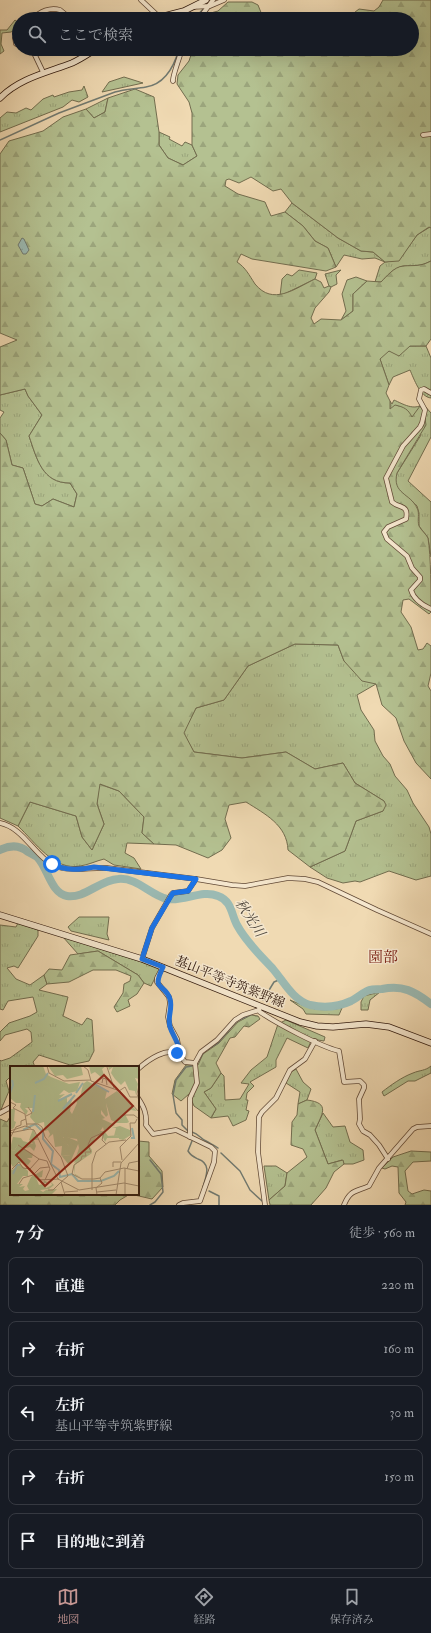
<!DOCTYPE html>
<html lang="ja">
<head>
<meta charset="utf-8">
<style>
	:root { --surface:#171b24; --page:#20242c; --text:#f1f3f6; --muted:#9ea1a6; --line:#363941; --accent:#c59692 }
	body { margin:0; font-family:"IM FELL Double Pica","Noto Serif JP",serif; background:var(--page); color:var(--text) }
	.stop { position:absolute; width:12px; height:12px; margin:-9px; border:3px solid #1a73e8; border-radius:50%; background:#fff }
	.stop.end { background:#1a73e8; border-color:#fff; box-shadow:0 1px 4px #0008 }
	.list { margin:0; padding:0; list-style:none }
	h2 { display:flex; justify-content:space-between; align-items:center; height:52px; margin:0; padding:0 16px; font-size:17px }
	h2 small { font-size:13px; font-weight:400; color:var(--muted) }
	.list li { display:grid; grid-template-columns:26px 1fr auto; gap:12px; align-items:center; box-sizing:border-box; height:56px; margin:0 8px 8px; padding:0 8px; border:1px solid var(--line); border-radius:8px }
	.list b { display:block; font-size:15px; white-space:nowrap }
	.list p { margin:0; font-size:13px; white-space:nowrap; color:var(--muted) }
	.list em { font-size:13px; font-style:normal; color:var(--muted) }
	.icon { flex:none; width:22px; height:22px; fill:none; stroke:currentColor; stroke-width:2; stroke-linecap:round; stroke-linejoin:round }
	.map { position:relative; flex:none; width:431px; height:1205px; overflow:hidden }
	.search { position:absolute; background:var(--surface); box-shadow:0 4px 16px #0002; left:12px; right:12px; top:12px; height:44px; display:flex; align-items:center; gap:10px; box-sizing:border-box; padding:0 14px; border-radius:22px; color:var(--muted); font-size:15px }
	.sheet { height:372px; background:var(--surface) }
	nav { display:flex; justify-content:space-around; align-items:center; box-sizing:border-box; height:56px; border-top:1px solid var(--line); background:var(--surface); font-size:11px; color:var(--muted) }
	nav a { display:grid; justify-items:center; gap:2px }
	nav .on { color:var(--accent) }
	.map>svg:first-child { display:block }
	.grass { fill:url(#grass-tufts); stroke:#726d4f }
	.forest { fill:url(#forest-firs); stroke:#726d4f }
	.water { fill:url(#water-ripples); stroke:#717a71 }
	.lines { fill:none; stroke-linecap:round; stroke-linejoin:round }
	.stream { stroke:#717a71; stroke-width:1.5 }
	.river { stroke:#9bbab3; stroke-width:8 }
	.street-casing { stroke:#614936; stroke-width:5.5 }
	.secondary-casing { stroke:#31190d; stroke-width:7 }
	.street { stroke:#f5e7ce; stroke-width:4 }
	.secondary { stroke:#f5e7ce; stroke-width:5.5 }
	.route { stroke:#1a73e8; stroke-width:5 }
	.labels { text-anchor:middle; dominant-baseline:central; stroke-width:3; stroke-linejoin:round; paint-order:stroke }
	.street-label { font-size:13px; fill:#31190d; stroke:#f5e7ce }
	.water-label { font-size:14px; font-style:italic; fill:#51493f; stroke:#f5e7ce }
	.quarter-label { font-size:15px; fill:#7a1f14; stroke:#f5e7ce }
	.inset-river { fill:none; stroke:#9bbab3; stroke-width:2 }
	.inset-road { fill:none; stroke:#a48d71; stroke-width:1 }
	.view { fill:#8f2418; fill-opacity:0.15; stroke:#8f2418; stroke-width:2 }
	.inset-edge { fill:none; stroke:#31190d; stroke-width:2 }
</style>
</head>
<body>
<div class="map">
<svg width="431" height="1205" viewBox="0 0 431 1205">
	<defs>
		<pattern id="grass-tufts" width="24" height="20" patternUnits="userSpaceOnUse"><rect width="24" height="20" fill="#b4c191"/><path d="M3 7l-1-3M5 7V3M7 7l1-3M15 17l-1-3M17 17v-4M19 17l1-3" fill="none" stroke="#9ba57c"/></pattern>
		<pattern id="forest-firs" width="22" height="20" patternUnits="userSpaceOnUse"><rect width="22" height="20" fill="#b4c191"/><path d="M5 1l3.5 6h-7zM16 11l3.5 6h-7z" fill="#9ba57c"/></pattern>
		<pattern id="water-ripples" width="26" height="14" patternUnits="userSpaceOnUse"><rect width="26" height="14" fill="#9bbab3"/><path d="M2 4q2-2 4 0t4 0M15 11q2-2 4 0t4 0" fill="none" stroke="#869f99"/></pattern>
	</defs>
	<rect width="100%" height="100%" fill="#f0dab3"/>
	<filter id="stains"><feTurbulence type="fractalNoise" baseFrequency=".005" numOctaves="4"/><feColorMatrix values="0 0 0 0 .2 0 0 0 0 .09 0 0 0 0 .02 0 0 0 .5 -.17"/></filter>
	<radialGradient id="worn" r=".72"><stop offset=".6" stop-color="#630" stop-opacity="0"/><stop offset="1" stop-color="#630" stop-opacity=".3"/></radialGradient>
	<g class="grass">
		<polygon points="15,20 19,23 19,28 11,32 2,33 1,44 4,51 0,54 0,30 7,30"/>
		<polygon points="124,77 143,83 102,92 109,82"/>
		<polygon points="84,86 88,97 79,102 72,100 63,107 0,132 0,118 7,112 16,113 26,108 31,110 43,99 53,95 54,97 69,92 82,90"/>
		<polygon points="108,98 105,112 94,118 86,109"/>
		<polygon points="159,132 170,137 169,139 182,146 185,142 192,145 197,156 183,165 168,158 159,145"/>
		<path d="M292 203 338 238 361 251 373 252 385 262 399 260 417 235 430 227 431 228V261C420 267 415 265 404 266 394 267 387 276 381 282H375L380 266 385 262 375 258 362 259 344 255 336 267 328 248 315 241 303 226 285 212Z"/>
		<polygon points="299,270 317,273 315,279 280,296 282,279 287,274 292,276"/>
		<polygon points="341,270 336,275 337,284 331,287 329,286 325,274"/>
		<polygon points="356,277 367,281 353,294 353,311 341,320 346,311 342,294 347,280"/>
		<path d="M350 334 389 351 410 346H426L431 358V398C420 397 414 379 410 370L393 377 389 385 380 359Z"/>
		<path d="M25 389 28 396 42 415 29 436C37 459 42 483 70 483L77 494 74 507 53 499 42 506 35 504 23 468 12 465 6 440 0 433V418L4 412 0 410V395Z"/>
		<path d="M394 400C403 404 414 411 423 404L431 413V437L408 481 431 502V557L428 538 419 526V513L417 506 397 488 395 481 397 473 421 435 412 417 390 410V401L392 404Z"/>
		<polygon points="295,644 338,645 344,661 376,684 357,695 361,710 374,730 375,741 383,756 390,764 395,776 407,790 413,803 429,827 431,834 431,876 416,880 389,871 360,882 355,881 343,883 327,878 310,867 345,851 356,821 383,811 384,801 355,783 343,763 315,769 286,752 242,758 194,752 183,733 196,708 224,700 248,666"/>
		<path d="M99 784 119 791 144 817 142 833 154 844 127 843 125 853 134 858 141 869 114 865 104 859C96 861 88 865 80 866 54 871 35 842 18 826L30 802 76 816 82 837 92 850 104 824 97 804Z"/>
		<polygon points="79,917 109,917 107,934 109,940 71,931 68,927"/>
		<polygon points="18,923 38,930 38,936 18,968 14,966 7,968 16,979 30,985 44,975 47,984 39,990 68,997 63,1016 82,1025 87,1018 92,1020 94,1051 89,1061 70,1065 39,1055 33,1062 35,1067 11,1067 11,1076 6,1081 9,1091 0,1112 0,1060 1,1061 10,1058 32,1042 31,1032 27,1029 5,1035 0,1041 0,1032 9,1023 30,1016 37,1012 33,997 8,1001 3,1010 0,1009 0,925 16,927"/>
		<polygon points="63,937 160,968 151,986 144,983 138,975 98,951 78,954"/>
		<polygon points="380,992 370,1000 368,1010 361,1010 361,1002 364,996"/>
		<path d="M290 1000C311 1009 318 1012 342 1008L339 1015 306 1014 303 1009Z"/>
		<polygon points="286,1020 325,1037 324,1041 312,1039 308,1048 287,1038 276,1060 276,1067 250,1082 254,1086 247,1093 246,1100 248,1100 246,1110 249,1111 246,1120 233,1126 228,1116 211,1118 216,1109 204,1092 211,1088 221,1073 224,1076 225,1100 240,1099 249,1084 241,1083 251,1070 267,1057 278,1024"/>
		<path d="M431 1066V1073L415 1081H408L384 1096 382 1092C391 1085 402 1077 413 1073 420 1070 425 1071 431 1066Z"/>
		<polygon points="296,1069 303,1082 311,1089 307,1100 298,1104 300,1092 286,1083 289,1073"/>
		<polygon points="323,1113 333,1127 345,1126 350,1142 363,1150 364,1160 353,1164 344,1164 342,1160 328,1164 315,1130"/>
		<polygon points="264,1166 276,1166 287,1173 285,1186 269,1200"/>
	</g>
	<g class="forest">
		<path d="M383 0H431V228L429 227 417 235 399 261 385 262 373 252 361 251 338 238 292 203 281 189 273 191 251 177 239 183 229 179 226 180 225 186 238 194 265 202 271 216 285 212 303 226 315 241 328 248 336 267 326 271 252 259 241 254 237 262C246 268 249 275 255 284 273 306 294 289 315 279L321 282 324 288 329 286 331 287 329 292 315 308 311 318 314 324 321 319 341 320 353 311V294L367 281 381 282C387 276 394 267 403 266 415 265 419 267 431 261V339L426 346H410L399 356 389 351 380 359 389 385 386 393 390 401V409L395 405C404 407 408 409 412 417L420 406 424 412 426 425 397 473C392 494 410 493 417 508 420 513 417 520 419 526 421 530 426 534 428 538 431 556 431 593 431 612L429 614 409 599 403 600 401 612 411 627 418 650 423 649 427 643 431 646V673L428 686 431 691V779L416 763 404 741 396 718 382 705 376 684 362 681 344 661 338 645 295 644 248 666 224 700 196 708 184 733 194 752 242 758 286 752 315 769 343 763 355 783 384 801 386 805 383 811 356 821 345 851 310 867 288 850C287 825 265 814 246 802L229 805 225 819 231 838 222 850 208 858 176 845 154 844 142 833 144 817 119 791 100 784 97 804 104 824 92 850 82 837 76 816 30 802 18 826 0 818V433L6 440 12 465 23 468 35 504 42 506 53 499 74 507 77 494 70 483C42 483 37 459 29 436L42 415 28 396 25 389 0 395V347L17 340 0 333V154L9 141 43 131 63 117 86 109 94 118 105 112 108 98 135 89 154 97 159 132V145L168 158 183 165 197 156 192 145V113L189 102 177 84 178 75 189 61 193 49H412V19H335L337 16H350L359 9 374 11 379 7Z"/>
		<polygon points="228,2 252,2 258,5 262,15 269,19 203,19 207,14 218,11"/>
		<polygon points="98,951 138,975 144,983 137,994 128,1000 130,1006 117,1012 114,1007 123,993 124,984 130,981 131,976 116,970 93,970 69,982 47,984 44,975 49,969 62,970 70,955"/>
		<polygon points="251,1015 258,1016 260,1019 249,1027 244,1026 235,1037 230,1038 216,1063 221,1073 211,1088 204,1092 216,1109 211,1118 194,1106 189,1094 181,1101 172,1094 175,1080 186,1065 198,1065 203,1054 219,1043 238,1022"/>
		<path d="M307 1100C331 1103 322 1114 315 1130L328 1164 343 1160 344 1164 334 1172 326 1188 311 1205H270L269 1200 285 1186 287 1173 307 1157 303 1149 291 1145 292 1122 297 1115 298 1104Z"/>
		<polygon points="11,1115 11,1194 130,1194 120,1200 115,1205 0,1205 0,1119 7,1122"/>
		<polygon points="138,1141 149,1142 149,1156 162,1171 163,1187 152,1199 130,1194 138,1194"/>
		<polygon points="411,1151 431,1152 431,1161 413,1162 405,1171 408,1191 412,1194 424,1190 431,1191 431,1205 405,1205 406,1202 399,1193 398,1167 392,1166 385,1169 382,1168 393,1157"/>
	</g>
	<polygon class="water" points="22,238 24,239 29,250 26,254 23,254 18,245"/>
	<g class="lines">
		<g class="stream">
			<polyline points="194,19 205,7"/>
			<path d="M0 140 59 113 115 92C125 89 135 89 146 87 165 84 174 67 179 49"/>
			<polyline points="263,1000 274,982 281,979"/>
			<polyline points="208,1049 218,1043 237,1021 252,1014"/>
			<polyline points="196,1065 203,1053"/>
			<polyline points="188,1131 182,1125 182,1120 176,1113 173,1095 176,1080 186,1067 192,1066"/>
			<path d="M192 1132C199 1134 201 1139 206 1141 211 1144 214 1145 218 1148"/>
			<path d="M192 1141 188 1151C191 1156 194 1157 198 1159 212 1164 206 1176 203 1187"/>
			<polyline points="221,1153 240,1171 250,1190 262,1201"/>
			<polyline points="150,1160 161,1174 163,1192 155,1202 150,1205"/>
			<polyline points="209,1191 219,1196 219,1205"/>
		</g>
		<path class="river" d="M0 850C10 845 20 845 28 852 32 854 36 856 38 858 48 869 51 893 67 896 84 899 100 880 118 879 137 877 150 895 167 899 184 902 202 889 218 896 232 901 231 914 237 925 246 942 261 956 273 969 284 982 293 1000 310 1005 324 1008 338 1007 351 1001 357 998 361 994 367 991 371 989 377 989 382 989 403 985 414 991 431 1004"/>
		<defs>
			<g id="street">
				<polyline points="141,0 156,14 159,18"/>
				<polyline points="192,7 210,6 224,0"/>
				<path d="M34 19C39 11 51 7 60 10 63 12 67 16 69 19"/>
				<polyline points="199,19 213,0"/>
				<polyline points="19,36 15,38 16,44 19,45"/>
				<polyline points="32,49 43,72"/>
				<path d="M173 81C172 77 180 56 182 49"/>
				<polyline points="423,135 431,134"/>
				<path d="M431 393 424 389 421 390 419 399 425 410 422 423 420 427 403 446 386 478 392 502C400 509 409 504 406 519L388 527 384 532 387 539 407 556 412 568 420 577V580L411 590C414 600 422 605 431 609"/>
				<path d="M0 823C25 828 35 859 58 867 74 872 91 867 107 868L196 879 232 885 245 886 288 878 305 879 318 882 377 910 431 934"/>
				<polyline points="142,959 152,928 171,895 173,893 188,891 196,879"/>
				<polyline points="163,967 157,978 157,982 169,997 170,1003 168,1017 170,1026 177,1039 180,1055 185,1062 195,1063 201,1052 217,1040 235,1020 243,1015 259,1010"/>
				<path d="M260 1006 259 1010 260 1012C278 1024 319 1046 339 1051L344 1082 360 1081 364 1085V1088L359 1099 360 1119 359 1124 363 1131 370 1135 379 1145 388 1159"/>
				<path d="M138 1069C148 1060 167 1046 180 1055"/>
				<path d="M138 1098C144 1107 147 1114 146 1125L153 1134 176 1130 211 1147 215 1151 214 1162 200 1201 183 1203 179 1205"/>
				<polyline points="0,1113 11,1107"/>
				<polyline points="190,1137 190,1098 197,1083 195,1063"/>
				<polyline points="265,1205 258,1152 259,1117 262,1112 276,1098 290,1070 305,1059 315,1041"/>
				<path d="M344 1205C350 1190 355 1192 369 1186L379 1168 413 1129 417 1127 431 1126"/>
			</g>
			<g id="secondary">
				<polyline points="153,19 184,11 206,0"/>
				<path d="M0 98C20 78 46 73 72 63 81 59 88 54 96 49"/>
				<polyline points="0,915 142,959 300,1022 317,1026 333,1027 366,1024 389,1027 431,1043"/>
			</g>
		</defs>
		<use href="#street" class="street-casing"/>
		<use href="#secondary" class="secondary-casing"/>
		<use href="#street" class="street"/>
		<use href="#secondary" class="secondary"/>
	</g>
	<g class="lines">
		<path class="route" d="M52 864C66 871 79 870 94 867L196 879 188 891 173 893 171 896 152 928 142 959 163 967C151 992 164 982 170 999 173 1008 167 1017 170 1027 173 1037 180 1043 180 1055L177 1053"/>
	</g>
	<g class="labels">
		<g class="street-label">
			<text transform="translate(230 982) rotate(22)">基山平等寺筑紫野線</text>
		</g>
		<g class="water-label">
			<text transform="translate(250 918) rotate(57)">秋光川</text>
		</g>
		<g class="quarter-label">
			<text x="383" y="957">園部</text>
		</g>
	</g>
	<g transform="translate(10 1066)">
		<rect width="129" height="129" fill="#f0dab3"/>
		<path d="M92 57 97 63 95 66 98 70 109 69 110 72H97L95 76 92 69 86 71 80 81 82 84V87L65 99V108L72 112 65 109 64 99 67 94 82 86 79 81 90 65H94ZM23 63 28 74H24L26 80 24 85 20 81 12 83 8 79 4 85 0 83 3 71 11 72 13 75 23 78 19 74ZM55 70 69 76 59 99 51 89 61 90 58 79 52 73Z" fill="#b4c191"/>
		<path d="M0 0H33L36 8 41 11 59 18 70 16 67 25 59 27 54 24 49 29 55 28 49 33 57 32V37L62 33 60 45 62 48 67 37 66 34 70 32 73 18 77 15 97 25 95 33 107 25 127 45 121 44 115 48 119 56 117 57H107L101 54 96 37 98 49 96 51 91 44V48L95 52 92 53 105 59 97 63 93 61 79 81 82 86 64 97 69 82 67 73 53 71 61 84V90L51 89 52 80 45 81 43 68 38 72 40 68 38 64 35 65 34 56 26 58 20 51 23 42H15L18 45 16 49 10 41 11 37H6L0 32ZM38 0H71L73 9 57 13 53 9 45 10ZM79 0H96L92 3 94 9 91 11 85 6 81 8ZM98 0H129V13L125 12 128 18 126 29 125 25 119 24 115 15 111 19 105 13 101 7 103 1 99 4ZM0 43H5L4 55 6 56 4 62 0 64ZM110 60 120 64 121 69 113 74 109 73V69L104 70 106 62H102ZM8 79 23 88 22 92H17L21 95 18 99 9 96 3 101 0 96V83L4 85ZM10 98 18 105V110H13L7 118H13L9 121 15 120 13 123 15 125 19 124 17 120 21 111 33 104 32 111 26 112 29 119 33 118 34 114 38 117H34L36 122 42 119 41 116 44 119 39 123 30 124 33 126 36 124 47 123 41 129H0V102L2 104Z" fill="#b4c191"/>
		<path class="inset-river" d="M25 17 34 13 38 7M83 17 99 26M0 27 3 19 2 14M66 27 73 17M48 35 62 28M53 43 65 29M23 46 25 29M13 64 25 58 33 66V73L43 85 41 98 49 104 50 111 62 108 68 115H91L104 110 109 105M121 72H124L122 62M3 108 7 99H10"/>
		<path class="inset-road" d="M37 0 39 7 54 15 81 14M73 0 78 4 81 15 110 25 129 46M97 1 104 22M92 17 93 12 96 13 97 19M129 19 127 28 129 35M109 25 115 21 120 31H127M0 36 6 39 3 42 15 48 17 60M113 49H124L129 53M16 50 22 47 18 41M16 58H28L32 61 35 71 51 91 58 110 51 116 55 129M0 65 15 60 21 62M94 66 92 74 96 78M0 67 20 63 24 64 48 113 69 124 114 117 129 120M0 72 6 61 11 59V55L16 53M8 79 29 93 37 95M75 86H81L78 79 81 72 94 66M112 94 110 81 121 70 120 57H125L127 53M103 101V96H111M115 102V129M2 103 9 96 13 102 20 103 29 93M117 103 119 97 129 95M62 108 72 113H84L90 112 95 106 114 102 129 105M62 108 64 99 71 94 72 90H76L75 86M28 114 49 113M35 114 40 103 37 95M9 118 13 112 23 109 30 102 39 101M38 124H43L51 116M82 124V98L86 86 99 76 116 74M55 126 68 125M87 126 106 124M87 129 86 122 92 117 90 112M106 129 111 97 129 77"/>
		<path class="view" d="M94 9 123 40 35 120 6 89Z"/>
		<rect width="129" height="129" class="inset-edge"/>
	</g>
	<rect width="100%" height="100%" filter="url(#stains)"/>
	<rect width="100%" height="100%" fill="url(#worn)"/>
</svg>
<div class="stop" style="left:52px;top:864px"></div>
<div class="stop end" style="left:177px;top:1053px"></div>
<div class="search"><svg class="icon" aria-label="search" viewBox="0 0 24 24"><circle cx="10" cy="10" r="6"/><path d="M15 15l6 6"/></svg>ここで検索</div>
</div>
<section class="sheet">
<h2>7 分<small>徒歩 · 560 m</small></h2>
<ul class="list">
<li><svg class="icon" aria-label="ahead" viewBox="0 0 24 24"><path d="M12 20V5M6 11l6-6 6 6"/></svg><div><b>直進</b></div><em>220 m</em></li>
<li><svg class="icon" aria-label="right" viewBox="0 0 24 24"><path d="M7 20v-9h11M14 6l5 5-5 5"/></svg><div><b>右折</b></div><em>160 m</em></li>
<li><svg class="icon" aria-label="left" viewBox="0 0 24 24"><path d="M17 20v-9H6M10 6l-5 5 5 5"/></svg><div><b>左折</b><p>基山平等寺筑紫野線</p></div><em>30 m</em></li>
<li><svg class="icon" aria-label="right" viewBox="0 0 24 24"><path d="M7 20v-9h11M14 6l5 5-5 5"/></svg><div><b>右折</b></div><em>150 m</em></li>
<li><svg class="icon" aria-label="arrive" viewBox="0 0 24 24"><path d="M6 21V4h12l-3 4 3 4H6"/></svg><div><b>目的地に到着</b></div></li>
</ul>
</section>
<nav>
<a class="on"><svg class="icon" aria-label="map" viewBox="0 0 24 24"><path d="M3 6l6-2 6 2 6-2v14l-6 2-6-2-6 2zM9 4v14M15 6v14"/></svg>地図</a>
<a><svg class="icon" aria-label="directions" viewBox="0 0 24 24"><path d="M12 3l9 9-9 9-9-9zM9 14v-3h6M13 9l2 2-2 2"/></svg>経路</a>
<a><svg class="icon" aria-label="saved" viewBox="0 0 24 24"><path d="M7 4h10v16l-5-4-5 4z"/></svg>保存済み</a>
</nav>
</body>
</html>
